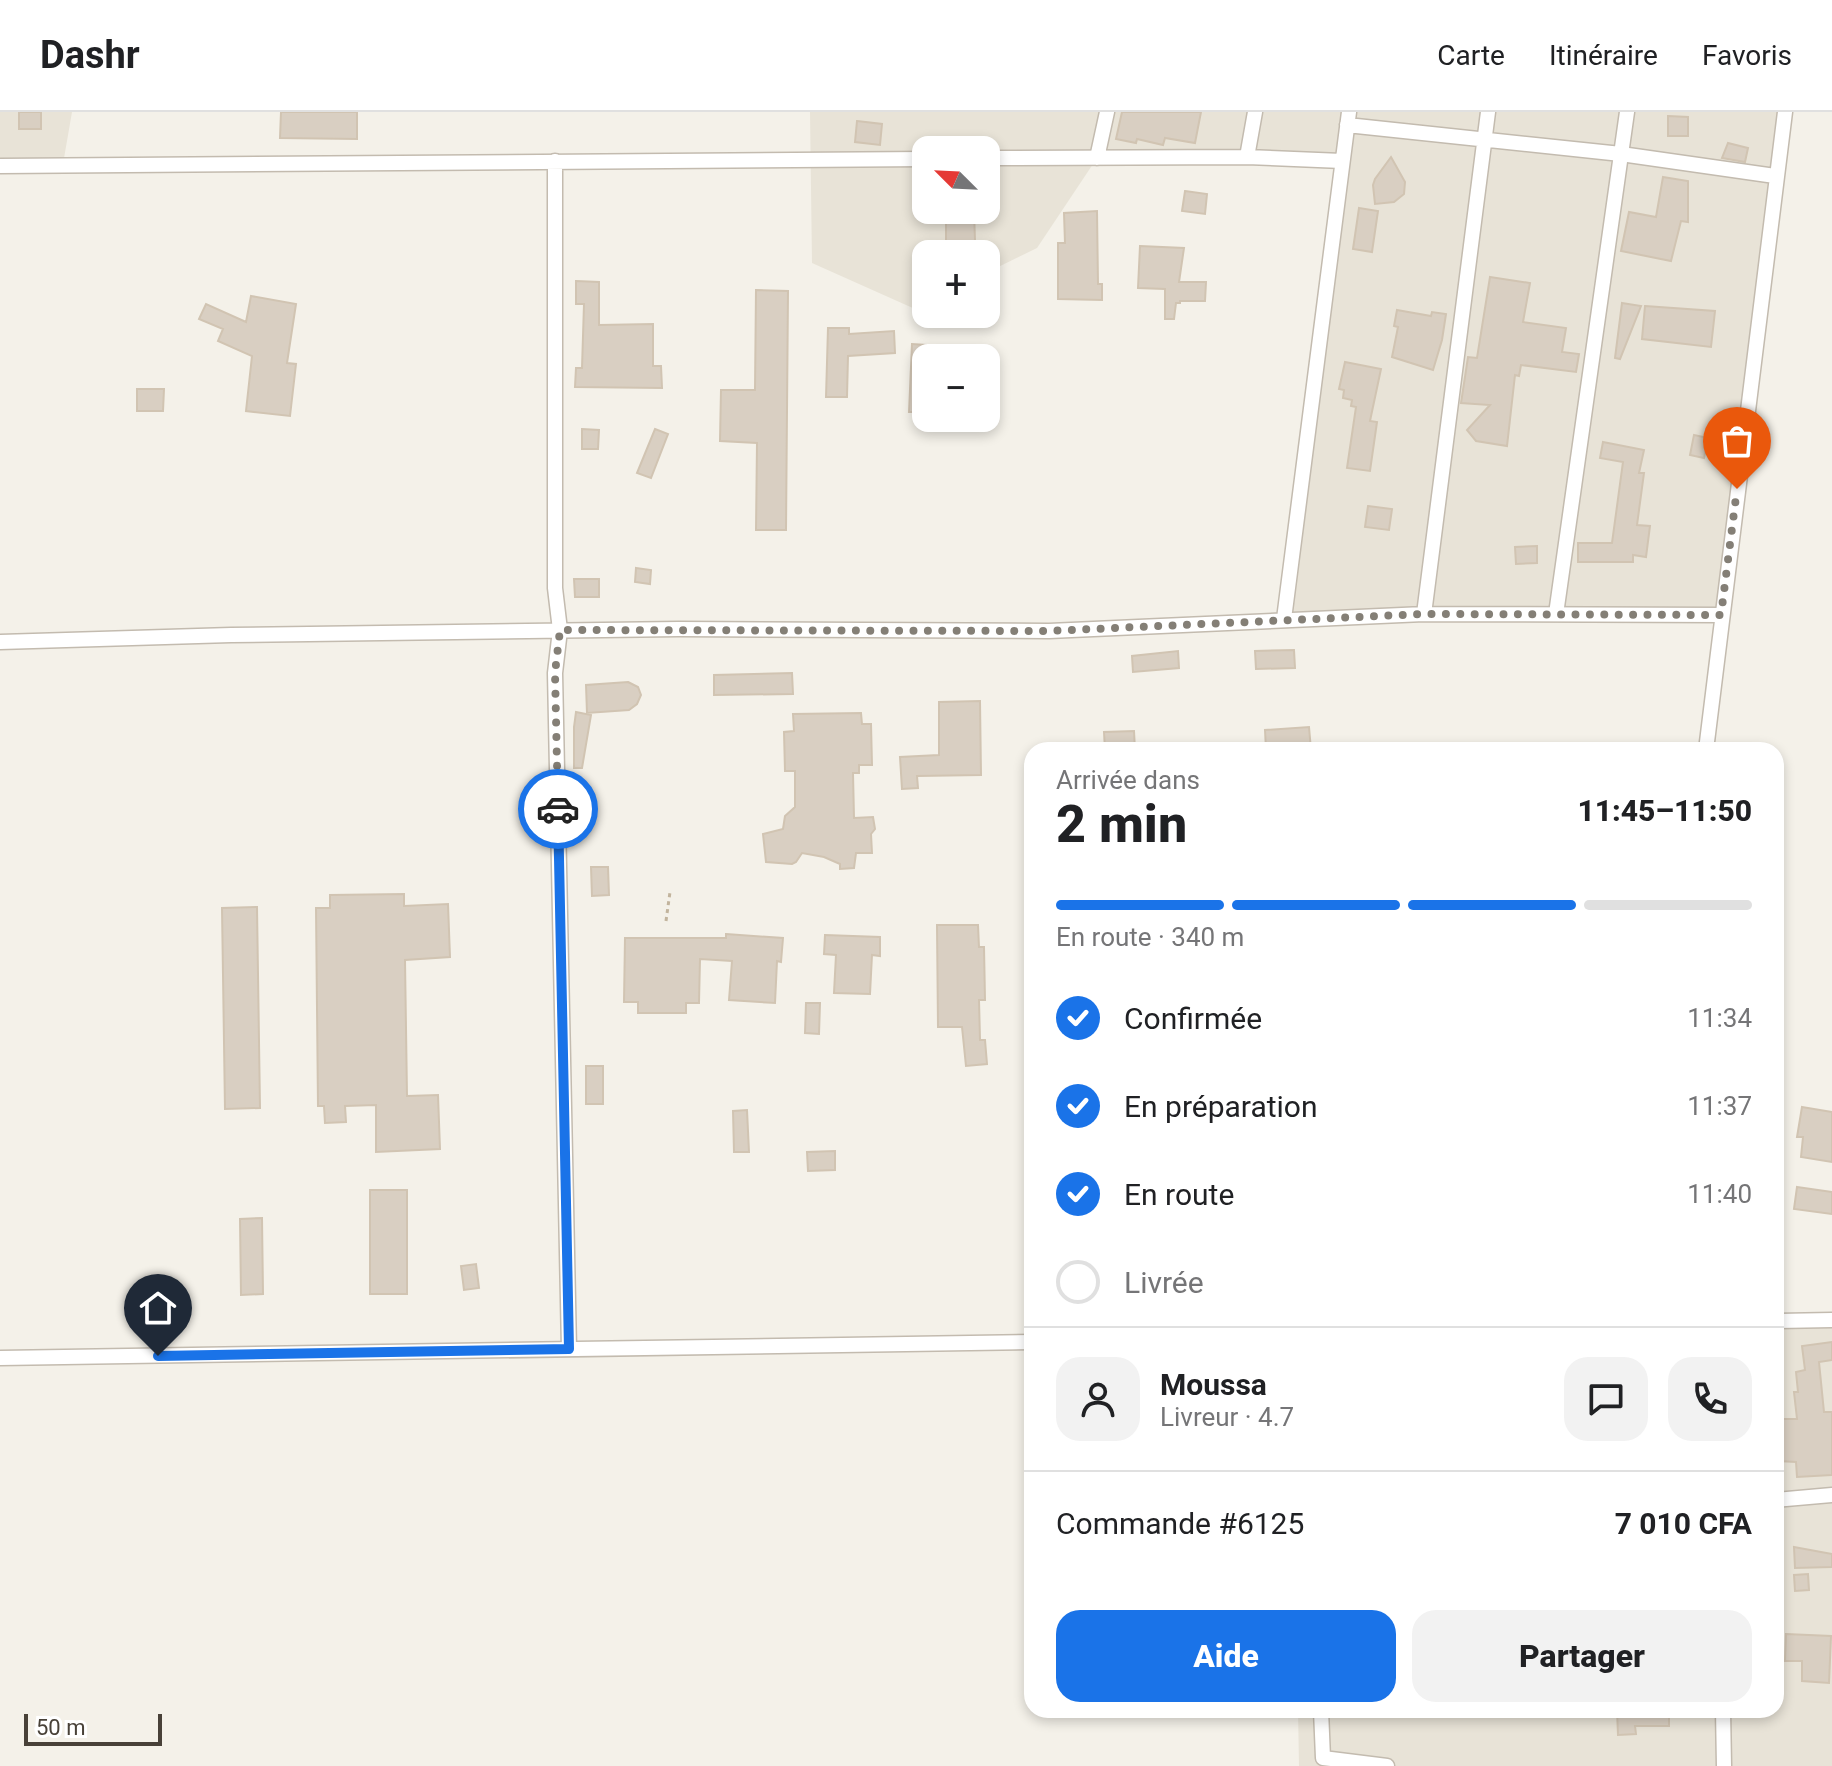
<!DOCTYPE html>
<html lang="fr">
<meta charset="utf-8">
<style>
:root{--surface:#fff;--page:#f2f2f2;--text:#202124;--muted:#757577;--line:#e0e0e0;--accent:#1a73e8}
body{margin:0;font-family:Roboto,sans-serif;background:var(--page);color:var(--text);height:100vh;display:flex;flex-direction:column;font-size:30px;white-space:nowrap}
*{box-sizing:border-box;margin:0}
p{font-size:26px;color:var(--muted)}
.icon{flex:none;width:44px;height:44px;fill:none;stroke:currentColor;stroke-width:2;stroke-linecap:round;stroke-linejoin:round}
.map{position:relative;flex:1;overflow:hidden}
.details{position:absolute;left:1024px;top:630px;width:760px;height:976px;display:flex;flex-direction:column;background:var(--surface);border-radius:24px;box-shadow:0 4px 12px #0003}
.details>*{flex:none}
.needle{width:52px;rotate:294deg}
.tools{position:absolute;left:912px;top:24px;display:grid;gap:16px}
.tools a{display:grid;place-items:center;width:88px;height:88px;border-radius:16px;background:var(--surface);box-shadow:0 4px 12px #0003;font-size:40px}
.scale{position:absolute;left:24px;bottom:20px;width:138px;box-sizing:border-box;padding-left:8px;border:4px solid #484138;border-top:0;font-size:22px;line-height:28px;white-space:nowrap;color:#484138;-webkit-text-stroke:6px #fff;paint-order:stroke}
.pin{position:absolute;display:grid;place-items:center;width:68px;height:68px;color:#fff;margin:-82px -34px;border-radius:50% 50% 50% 0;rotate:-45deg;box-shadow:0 0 8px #0007}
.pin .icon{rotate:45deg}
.courier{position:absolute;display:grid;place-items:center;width:80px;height:80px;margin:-40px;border:6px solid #1a73e8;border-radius:50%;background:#fff;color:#222;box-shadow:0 2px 10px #0007}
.summary em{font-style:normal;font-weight:800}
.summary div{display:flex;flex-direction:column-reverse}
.summary{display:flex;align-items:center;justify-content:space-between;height:136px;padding:0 32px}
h1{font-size:52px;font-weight:800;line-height:60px}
.bar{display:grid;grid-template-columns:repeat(4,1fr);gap:12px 8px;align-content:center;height:96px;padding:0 32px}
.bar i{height:10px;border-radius:6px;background:var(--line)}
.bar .active{background:var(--accent)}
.bar p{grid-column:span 4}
.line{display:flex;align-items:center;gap:20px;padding:0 32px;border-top:2px solid var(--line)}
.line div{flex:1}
.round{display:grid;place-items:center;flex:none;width:84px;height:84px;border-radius:24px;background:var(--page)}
ol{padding:0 32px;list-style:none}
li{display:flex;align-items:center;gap:24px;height:88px}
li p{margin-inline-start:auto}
li .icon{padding:8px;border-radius:50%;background:var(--accent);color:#fff;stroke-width:4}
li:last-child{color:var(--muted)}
li i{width:44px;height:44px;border:4px solid var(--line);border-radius:50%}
.primary-button{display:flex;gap:16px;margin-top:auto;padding:16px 32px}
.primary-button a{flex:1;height:92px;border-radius:24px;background:var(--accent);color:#fff;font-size:32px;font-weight:800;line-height:92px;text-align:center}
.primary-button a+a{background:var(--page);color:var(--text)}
header{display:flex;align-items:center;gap:48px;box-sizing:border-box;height:112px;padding:0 40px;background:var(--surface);border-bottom:2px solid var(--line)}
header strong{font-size:38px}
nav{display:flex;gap:44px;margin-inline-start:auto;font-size:28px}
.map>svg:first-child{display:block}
.residential{fill:#e8e3d7;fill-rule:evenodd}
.building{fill:#d9cfc2;stroke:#d1c4b2;stroke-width:2}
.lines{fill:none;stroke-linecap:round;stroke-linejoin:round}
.street-casing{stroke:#c3bbaf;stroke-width:17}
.path{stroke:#c2b49d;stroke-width:3;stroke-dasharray:4 4;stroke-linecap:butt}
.street{stroke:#fff;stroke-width:14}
.done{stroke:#847f76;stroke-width:8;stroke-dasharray:0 14.4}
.route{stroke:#1a73e8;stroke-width:10}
</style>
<header>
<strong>Dashr</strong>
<nav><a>Carte</a><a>Itinéraire</a><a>Favoris</a></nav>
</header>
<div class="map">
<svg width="1832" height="1654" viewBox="0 0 1832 1654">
<rect width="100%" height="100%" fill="#f4f1e9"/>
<path class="residential" d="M0,0H72L63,52L0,54Z
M810,0H1785L1721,503L1284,507L1342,49L1097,46L1037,136L986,161V142H926V191L915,197L812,151ZM926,38H986V98H926Z
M1832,1207V1654H1299L1298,1598H1776V1212Z"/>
<path class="building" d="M19,0H41V17H19Z
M281,0H357V27L280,26Z
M1122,0H1201L1195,31L1165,26L1163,33L1137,27L1136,31L1116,27Z
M1668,4L1688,5V24H1668Z
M857,9L882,12L880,33L855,30Z
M1728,31L1748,36L1745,50L1722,46Z
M1391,45L1405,70L1404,82L1394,90L1375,92L1373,73L1375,67Z
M1663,65L1688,69V110L1681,109L1671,149L1621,139L1629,100L1656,105Z
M1185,79L1207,82L1205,102L1182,99Z
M1359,96L1378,99L1372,140L1353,137Z
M946,98H974L975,129L946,130Z
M1097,99L1098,172H1102V188L1058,187V131H1065L1064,101Z
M1140,134L1184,136L1179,170H1206L1205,189H1180V191H1176L1174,207H1165V177L1138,176Z
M1490,165L1530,171L1523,210L1566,216L1562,240L1579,242L1576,260L1521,253L1519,264L1515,263L1507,334L1476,329L1467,318L1490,293L1461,291L1468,245L1477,246Z
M576,169L599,170V213L653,212V254H661L662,276L575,275L576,256H582L584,192H576Z
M756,178L788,179L786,418H756L757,331L720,329L721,278H755Z
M251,184L296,192L287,251L296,252L290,304L246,299L252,244L218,229L223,217L199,207L206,192L246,210Z
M1622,191L1641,194L1620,247L1615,246Z
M1645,194L1715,199L1711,235L1642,227Z
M1397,198L1431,204L1432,200L1446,202L1442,228L1433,258L1392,245L1398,215L1394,214Z
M828,216H849V222L894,219L895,241L848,244L847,285H826Z
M912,232L926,233V300H909Z
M1345,250L1381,257L1370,309L1377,310L1370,359L1347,356L1356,295L1351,294L1352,288L1343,286L1344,278L1339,277Z
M137,277H164L163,299H137Z
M582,317L599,318L598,337H582Z
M655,317L668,322L651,366L637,361Z
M1694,323L1708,326L1704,346L1690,343Z
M1603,330L1644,338L1639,361H1644L1637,413L1650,414L1646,445L1633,443V450H1578V431H1612L1623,350L1600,346Z
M1368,394L1392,397L1389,418L1365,415Z
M1537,434V451L1516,452L1515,435Z
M636,456L651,458L650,472L635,470Z
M574,467H599V485H575Z
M1294,538L1295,556L1256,557L1255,539Z
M1178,539L1179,556L1133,560L1132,544Z
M792,561L793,582L714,583V563Z
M628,570L638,575L641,583L637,592L629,598L587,601L586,573Z
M980,589L981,663L917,664L918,676L902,677L900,645L939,643V590Z
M576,600L591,603L582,656H574V615Z
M861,601L862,612H871L872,653H859V661H853L854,706L873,705L875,717L871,722L872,741H856L854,756L840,757V752L824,745L802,741L796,750L792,752L766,750L763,722L783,717L785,704L795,695V659H785L784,620L794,619L793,602Z
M1309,615L1311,638H1266L1265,618Z
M1134,619L1135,638H1105L1104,620Z
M591,755H608L609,783L592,784Z
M404,782V794L448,792L450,845L405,848L407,984L438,983L440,1037L376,1040V993L345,994L346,1010L325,1011L324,994H318L316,796H330V783Z
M257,795L260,996L225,997L222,796Z
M937,813H978L979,835H984L985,888H979L980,928H985L987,952L966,954L962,915H938Z
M726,822L783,826L781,850L777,849L775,891L729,888L732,849L700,847L699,891H686V901H638V890H624L625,826H726Z
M825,823L880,825V844L872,843L870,882L834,881L836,843L824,842Z
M806,891H820L819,922L805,921Z
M586,954H603V992H586Z
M1802,995L1832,1000V1050L1801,1045L1803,1025H1797Z
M747,998L749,1040H734L733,999Z
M835,1039V1058L808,1059L807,1040Z
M1797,1075L1832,1080V1102L1794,1097Z
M370,1078H407V1182H370Z
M262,1106L263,1182L241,1183L240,1107Z
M476,1152L479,1176L464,1178L461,1154Z
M1832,1230V1248L1819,1250L1824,1300H1832V1363L1797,1365L1796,1350L1776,1349V1307H1797L1794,1280H1798L1796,1260L1805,1258L1802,1234Z
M1794,1435L1832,1442V1455L1795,1456Z
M1808,1462L1809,1478L1795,1479L1794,1463Z
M1786,1522L1831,1524L1829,1571L1802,1569V1549H1785Z
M1617,1598H1669V1614H1635L1636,1622L1618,1623Z"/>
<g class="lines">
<g class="street-casing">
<path id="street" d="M1347,13L1621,42L1775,64
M1247,45L1255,0
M986,46L1247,45L1342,49
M1097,46L1107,0
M555,49V476L560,518L555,561L569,1237
M0,54L926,47
M1424,502L1488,0
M1556,502L1627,0
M1284,507L1349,0
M0,530L231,523L679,517L1049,519L1424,502L1721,503
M1706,638L1785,0
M1776,1209L1832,1208
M0,1246L1032,1230
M1776,1388L1832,1383
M1321,1598L1323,1646L1387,1654
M1723,1598L1724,1654"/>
</g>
<path class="path" d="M666,809L670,780"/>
<use href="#street" class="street"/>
</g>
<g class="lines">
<path class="done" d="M558,697L555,561L560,518L1049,519L1424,502L1721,503L1737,377"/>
<path class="route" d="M158,1244L569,1237L558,697"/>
</g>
</svg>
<div class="tools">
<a><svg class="needle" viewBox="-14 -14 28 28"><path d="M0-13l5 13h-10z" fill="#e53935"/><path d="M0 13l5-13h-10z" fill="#757577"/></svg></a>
<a>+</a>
<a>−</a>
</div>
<div class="scale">50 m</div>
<div class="pin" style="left:1737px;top:377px;background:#ea580c"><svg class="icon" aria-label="bag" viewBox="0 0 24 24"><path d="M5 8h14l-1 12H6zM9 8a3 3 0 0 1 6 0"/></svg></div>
<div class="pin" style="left:158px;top:1244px;background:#1f2937"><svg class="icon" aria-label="home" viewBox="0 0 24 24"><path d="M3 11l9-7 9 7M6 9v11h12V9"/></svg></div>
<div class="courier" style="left:558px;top:697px"><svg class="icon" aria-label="car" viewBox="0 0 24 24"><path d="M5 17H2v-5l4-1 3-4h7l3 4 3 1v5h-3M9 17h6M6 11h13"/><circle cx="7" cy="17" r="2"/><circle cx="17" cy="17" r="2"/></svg></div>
<section class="details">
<div class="summary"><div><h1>2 min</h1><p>Arrivée dans</p></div><em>11:45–11:50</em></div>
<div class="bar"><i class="active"></i><i class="active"></i><i class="active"></i><i></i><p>En route · 340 m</p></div>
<ol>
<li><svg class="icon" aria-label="check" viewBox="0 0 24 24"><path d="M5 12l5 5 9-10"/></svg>Confirmée<p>11:34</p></li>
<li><svg class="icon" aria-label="check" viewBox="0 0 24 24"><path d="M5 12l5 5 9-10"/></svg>En préparation<p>11:37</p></li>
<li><svg class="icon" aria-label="check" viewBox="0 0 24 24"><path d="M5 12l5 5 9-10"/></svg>En route<p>11:40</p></li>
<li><i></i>Livrée</li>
</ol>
<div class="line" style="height:144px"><a class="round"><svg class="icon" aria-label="person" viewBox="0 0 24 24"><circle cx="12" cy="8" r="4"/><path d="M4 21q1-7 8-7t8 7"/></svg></a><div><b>Moussa</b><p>Livreur · 4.7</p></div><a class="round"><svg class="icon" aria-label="chat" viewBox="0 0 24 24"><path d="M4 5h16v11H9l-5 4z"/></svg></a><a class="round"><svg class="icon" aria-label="phone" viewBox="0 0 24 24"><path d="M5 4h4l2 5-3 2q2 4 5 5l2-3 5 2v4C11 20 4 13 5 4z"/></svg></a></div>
<div class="line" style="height:104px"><div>Commande #6125</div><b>7 010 CFA</b></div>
<div class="primary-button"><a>Aide</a><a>Partager</a></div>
</section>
</div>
